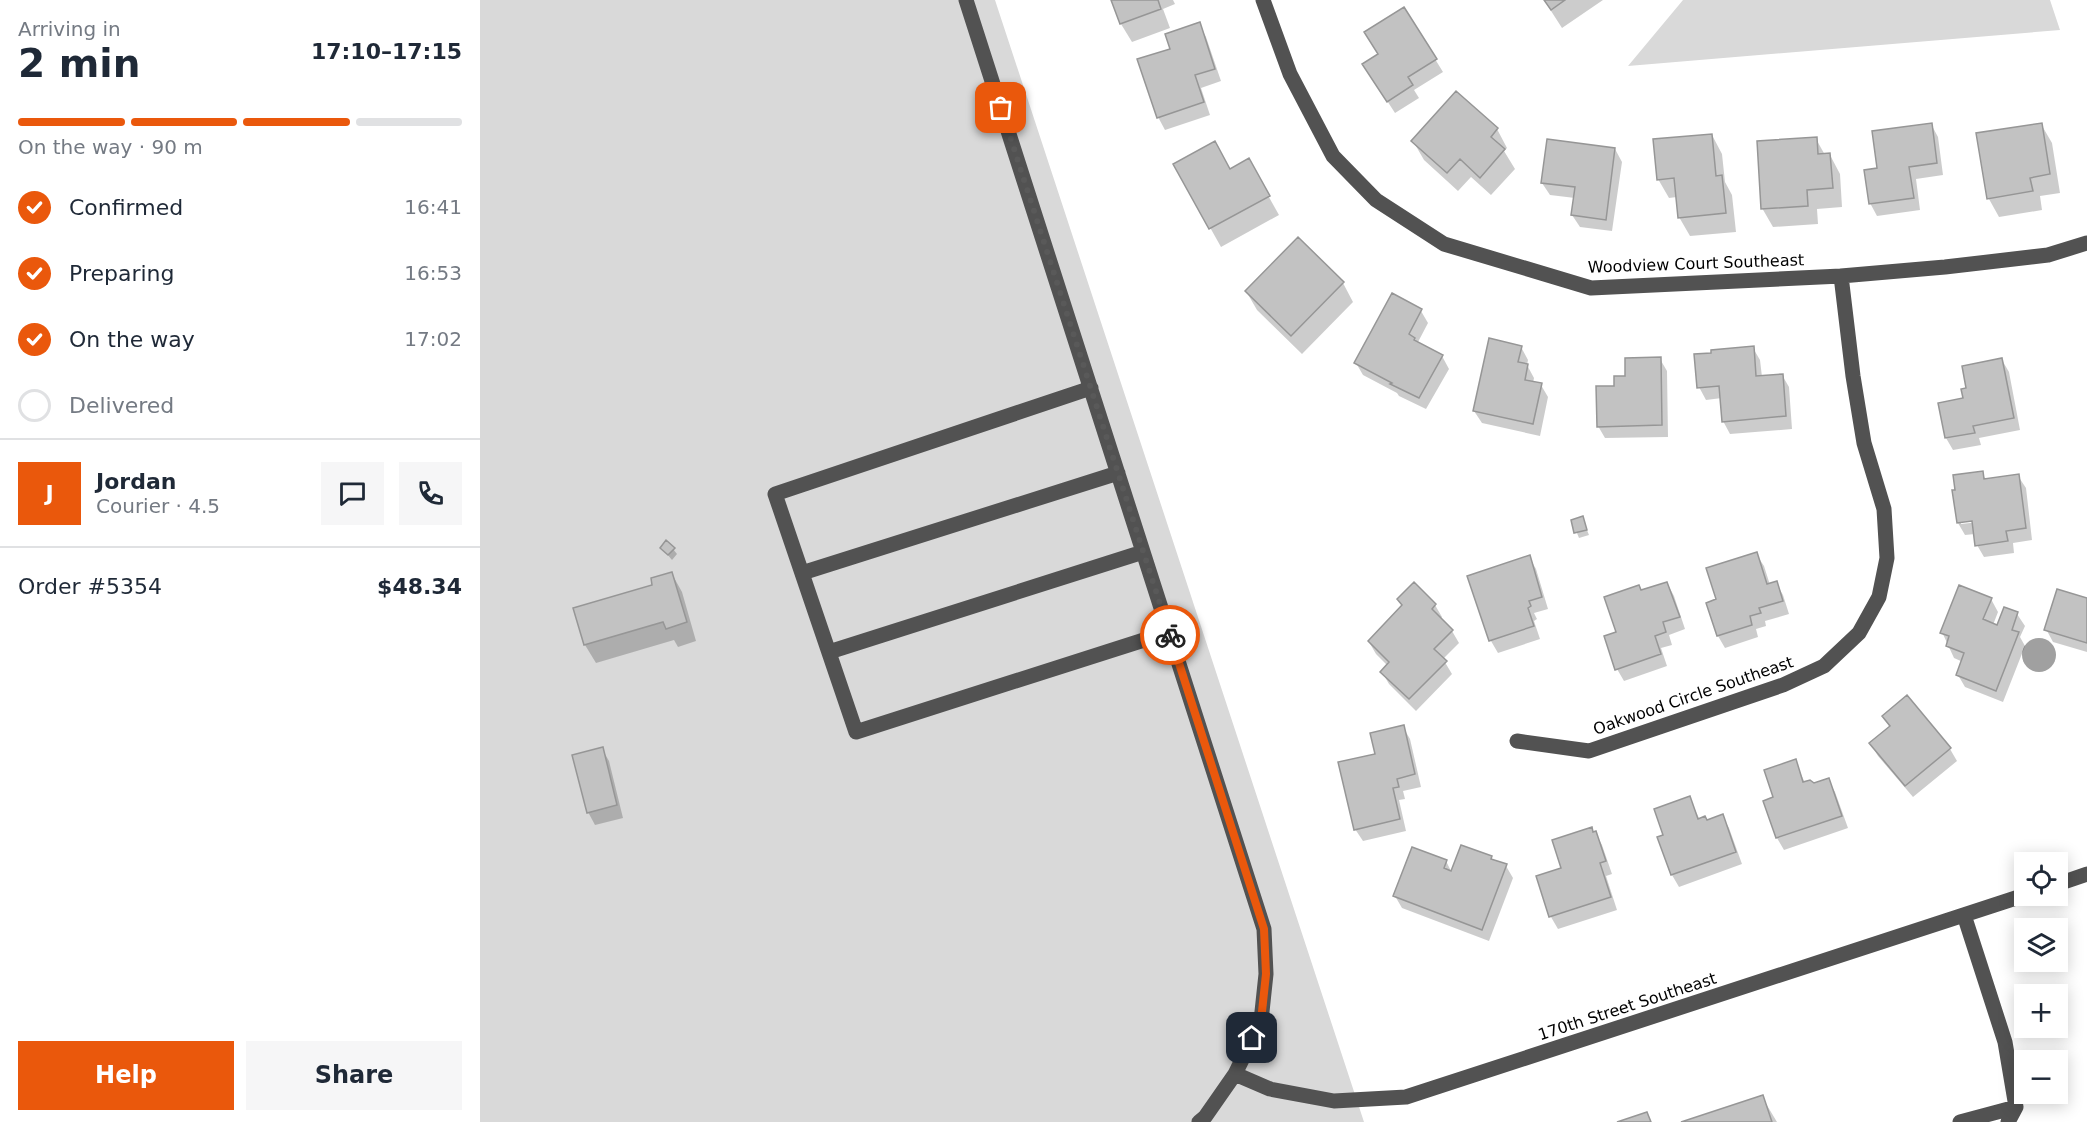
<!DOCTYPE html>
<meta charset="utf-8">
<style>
:root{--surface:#fff;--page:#f6f6f7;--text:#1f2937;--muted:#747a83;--line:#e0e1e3;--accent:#ea580c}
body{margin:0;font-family:"DejaVu Sans",sans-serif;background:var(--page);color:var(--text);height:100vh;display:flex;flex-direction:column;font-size:22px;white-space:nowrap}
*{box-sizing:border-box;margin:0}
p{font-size:20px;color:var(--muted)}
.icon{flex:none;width:33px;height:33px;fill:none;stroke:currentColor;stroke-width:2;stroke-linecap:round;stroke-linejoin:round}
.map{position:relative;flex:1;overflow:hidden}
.drawer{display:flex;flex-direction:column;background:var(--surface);width:480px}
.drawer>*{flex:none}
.controls{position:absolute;left:1534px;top:852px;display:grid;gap:12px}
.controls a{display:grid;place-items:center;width:54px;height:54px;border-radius:0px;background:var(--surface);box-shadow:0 3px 15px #0003;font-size:30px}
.pin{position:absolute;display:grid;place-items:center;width:51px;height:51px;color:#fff;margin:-26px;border-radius:12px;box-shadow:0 3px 9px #0006}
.courier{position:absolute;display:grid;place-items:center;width:60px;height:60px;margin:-30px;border:4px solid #ea580c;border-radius:50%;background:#fff;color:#222;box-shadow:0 2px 8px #0007}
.headline em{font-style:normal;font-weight:800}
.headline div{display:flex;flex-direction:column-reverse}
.headline{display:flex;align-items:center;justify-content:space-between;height:102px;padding:0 18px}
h1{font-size:39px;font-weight:800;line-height:45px}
.bar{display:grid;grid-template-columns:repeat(4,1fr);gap:9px 6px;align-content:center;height:72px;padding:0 18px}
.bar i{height:8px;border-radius:4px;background:var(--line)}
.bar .selected{background:var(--accent)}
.bar p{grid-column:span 4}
.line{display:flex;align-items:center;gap:15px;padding:0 18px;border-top:2px solid var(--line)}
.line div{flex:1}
.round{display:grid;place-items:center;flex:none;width:63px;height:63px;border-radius:0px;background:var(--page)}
ol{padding:0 18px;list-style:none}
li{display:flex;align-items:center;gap:18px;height:66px}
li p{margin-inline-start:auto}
li .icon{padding:6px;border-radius:50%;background:var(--accent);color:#fff;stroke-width:4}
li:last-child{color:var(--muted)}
li i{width:33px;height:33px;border:3px solid var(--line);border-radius:50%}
.primary-button{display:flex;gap:12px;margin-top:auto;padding:12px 18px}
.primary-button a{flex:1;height:69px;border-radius:0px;background:var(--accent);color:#fff;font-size:24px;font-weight:800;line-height:69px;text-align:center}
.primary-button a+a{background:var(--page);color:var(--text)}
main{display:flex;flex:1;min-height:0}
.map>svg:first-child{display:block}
.green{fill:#d9d9d9}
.water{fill:#a0a0a0}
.shadow{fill:#0003;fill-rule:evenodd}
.building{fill:#c2c2c2;stroke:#969696;stroke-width:1.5}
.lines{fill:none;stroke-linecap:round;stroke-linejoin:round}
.minor{stroke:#525252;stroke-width:15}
.done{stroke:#595959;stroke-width:6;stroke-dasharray:0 10.8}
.route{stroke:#ea580c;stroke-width:8}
.labels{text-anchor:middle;stroke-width:5;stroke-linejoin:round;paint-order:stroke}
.street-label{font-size:16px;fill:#000;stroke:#fff}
</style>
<main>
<section class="drawer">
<div class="headline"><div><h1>2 min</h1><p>Arriving in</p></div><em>17:10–17:15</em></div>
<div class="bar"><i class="selected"></i><i class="selected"></i><i class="selected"></i><i></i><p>On the way · 90 m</p></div>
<ol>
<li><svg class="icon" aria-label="check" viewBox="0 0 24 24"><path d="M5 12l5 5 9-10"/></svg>Confirmed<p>16:41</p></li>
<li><svg class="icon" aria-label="check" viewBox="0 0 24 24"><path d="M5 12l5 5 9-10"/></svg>Preparing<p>16:53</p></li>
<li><svg class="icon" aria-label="check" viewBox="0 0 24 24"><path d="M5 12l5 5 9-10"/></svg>On the way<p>17:02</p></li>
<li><i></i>Delivered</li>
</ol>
<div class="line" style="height:108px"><b class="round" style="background:var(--accent);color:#fff">J</b><div><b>Jordan</b><p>Courier · 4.5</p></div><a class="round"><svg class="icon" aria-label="chat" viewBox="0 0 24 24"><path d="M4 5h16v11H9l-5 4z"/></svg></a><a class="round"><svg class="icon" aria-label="phone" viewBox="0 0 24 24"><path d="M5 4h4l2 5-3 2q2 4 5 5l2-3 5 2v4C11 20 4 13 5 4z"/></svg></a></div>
<div class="line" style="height:78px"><div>Order #5354</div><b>$48.34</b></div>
<div class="primary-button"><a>Help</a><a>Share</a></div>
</section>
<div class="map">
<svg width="1607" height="1122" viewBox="0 0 1607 1122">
<rect width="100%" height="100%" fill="#fff"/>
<path class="green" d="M0,0H515L884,1122H0Z
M1203,0H1570L1580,30L1148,66Z"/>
<path class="water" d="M1542 655a17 17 0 1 1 34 0a17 17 0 1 1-34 0Z"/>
<path class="shadow" d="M632,0H693L695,4L683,9L690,28L652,42L641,24Z
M1064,0H1123L1082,28Z
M719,24L726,37L741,81L721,88L730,115L685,130L678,117L692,50Z
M955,59L963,72L934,90L939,98L915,113L891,76Z
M1451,124L1458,137L1463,175L1436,179L1440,210L1397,216L1390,203L1399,169Z
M1561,124L1572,143L1580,193L1560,196L1562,210L1519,217L1509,199Z
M1017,129L1027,148L1024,151L1035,169L1011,195L991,177L978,191L944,160L933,141Z
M1232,135L1242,154L1245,182L1252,195L1256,232L1210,236L1199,217L1197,197L1189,198L1178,179Z
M1336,139L1345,155H1350L1360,174L1362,207L1337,209L1338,224L1293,227L1282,208Z
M1135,149L1142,162L1132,231L1100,227L1092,215L1095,198L1070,195L1062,183Z
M768,160L799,215L741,247L695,165L750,170Z
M863,283L873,302L822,354L777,310L766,291Z
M941,311L948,323L937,344L962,356L969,369L946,409L919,396L917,393L883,375L876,363Z
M1041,347L1048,360L1047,365L1054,378L1053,383L1061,385L1068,397L1060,436L1002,423L994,411Z
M1273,348L1280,360L1282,377L1302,375L1309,387L1312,429L1250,434L1243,421L1242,398L1226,400L1219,387Z
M1180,359L1187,371L1188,437L1125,438L1118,426L1136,387L1147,377Z
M1522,360L1529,372L1540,430L1499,438L1501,445L1473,450L1466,438L1487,389Z
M1502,473L1506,480L1538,476L1546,488L1552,540L1533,543L1534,553L1504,557L1497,545L1495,534L1485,535L1478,523L1474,492ZM1499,519V522L1481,524V521Z
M1102,518L1109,535L1099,538L1092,521Z
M182,548L193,549L197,554L192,560Z
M1276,554L1284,566L1290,585L1296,583L1303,595L1309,614L1285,621L1286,626L1276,629L1278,637L1245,648L1238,636V600Z
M1049,557L1056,569L1068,609L1054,613L1057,619L1054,621L1060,639L1018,653L1011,641L989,577Z
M192,574L202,592L216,641L198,647L194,640L116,663L105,645L95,609L174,586Z
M1187,583L1194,596L1205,629L1189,635L1192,645L1181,648L1187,666L1144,681L1137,669L1161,592Z
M1511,599L1518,612L1513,625L1518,627L1537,614L1545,626L1540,637L1545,646L1523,702L1485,687L1478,675L1483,662L1474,658L1462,632Z
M918,600L955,605L962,617L960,619L972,631L979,643L963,659L972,674L936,711L909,684L902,672L908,666L896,654L889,642L923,607Z
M1607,600V652L1573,642L1566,629Z
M1404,716L1470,749L1477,761L1433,797L1398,756L1391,744L1410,728Z
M923,727L930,739L941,787L923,791L925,799L919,800L926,831L883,841L875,829L896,755Z
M122,749L129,761L143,818L115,825L108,812Z
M1315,761L1325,783L1334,784L1348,780L1355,792L1368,828L1304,850L1297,838L1285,801L1295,798Z
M1209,798L1220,820L1227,822L1242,816L1249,828L1262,864L1199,887L1192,875L1179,838L1185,836Z
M1115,832L1122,845L1132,874L1126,876L1137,910L1078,929L1071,917L1058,877L1083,869Z
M1011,858L1013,861L1026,866L1033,878L1009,941L922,908L915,896L966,861L972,873Z
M1282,1097L1297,1122H1206Z"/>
<path class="building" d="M631,0H678L681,9L640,24Z
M1064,0H1085L1071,10Z
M924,7L957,59L928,77L933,85L907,102L882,64L898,54L884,32Z
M720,22L735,69L715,75L724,102L677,118L657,59L690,49L685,34Z
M976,91L1018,128L1011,137L1025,149L1000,178L980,159L967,173L931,141Z
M1452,123L1457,163L1429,167L1434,198L1389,204L1384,170L1397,168L1392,131Z
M1562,123L1570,174L1550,178L1553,191L1507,199L1496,133Z
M1232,134L1236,176L1242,175L1246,213L1198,218L1194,178L1177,180L1173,139Z
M1337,137L1338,154L1350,153L1353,188L1327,190L1328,206L1281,209L1277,141Z
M1067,139L1135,148L1126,220L1091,215L1095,187L1061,183Z
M735,141L750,169L769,158L790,196L729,229L693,164Z
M818,237L864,282L811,336L765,291Z
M912,293L942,309L929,334L935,338L934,340L963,355L939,398L910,384L912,383L874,363Z
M1009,338L1042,346L1038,362L1048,364L1045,380L1062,383L1053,424L993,411Z
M1274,346L1276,376L1303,374L1306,416L1242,422L1239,386L1217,388L1214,354L1231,353V350Z
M1181,357L1182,425L1117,427L1116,386H1134V376H1145V358Z
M1522,358L1534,418L1493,426L1495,433L1465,438L1458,403L1483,398L1481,389L1486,388L1482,366Z
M1503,471L1504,479L1539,474L1546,528L1526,531L1528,541L1495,546L1492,521L1477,523L1472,490H1475L1473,475Z
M1103,516L1107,530L1094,533L1091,520Z
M186,540L195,548L188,555L180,548Z
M1277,552L1287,584L1297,581L1303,601L1279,608L1281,613L1270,616L1272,625L1237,636L1226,603L1236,599L1226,568Z
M1050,555L1062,597L1049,601L1051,606L1048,608L1054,626L1009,641L987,576Z
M192,572L207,622L186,629L183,622L104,645L93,608L172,585L171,578Z
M934,582L956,604L952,609L973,630L954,649L967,661L929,699L900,672L909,662L888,641L922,605L917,599Z
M1187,582L1200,617L1183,622L1186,632L1175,636L1181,654L1135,670L1124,636L1136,632L1124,597L1159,585L1161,590Z
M1479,585L1512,598L1503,619L1517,625L1524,607L1538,612L1532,630L1539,632L1516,691L1476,675L1484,653L1466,646L1469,636L1460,633Z
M1577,589L1607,598V643L1564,630Z
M1427,695L1471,748L1425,786L1389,743L1410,726L1402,716Z
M924,725L935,774L917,779L919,787L913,788L920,819L874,830L858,762L895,754L890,733Z
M123,747L137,805L107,813L92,755Z
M1316,759L1323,782L1330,780L1334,783L1349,778L1362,816L1296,838L1283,801L1293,797L1284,770Z
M1210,796L1218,819L1225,816L1227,820L1243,814L1256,852L1191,875L1177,837L1183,835L1174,809Z
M1112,827L1113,832L1116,831L1126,861L1120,863L1131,897L1069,917L1056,876L1081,868L1072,840Z
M981,845L1012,856L1011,859L1027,864L1002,930L913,896L932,847L967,860L964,868L971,871Z
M1283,1095L1292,1122H1201Z
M1167,1112L1171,1122H1137Z"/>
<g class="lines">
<path class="minor" d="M486,0L784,929L786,974L781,1021L755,1074L725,1117L719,1122
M783,0L810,74L853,156L896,200L964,244L1111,288L1361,276L1465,267L1568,255L1607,243
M611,388L295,494L376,732L689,632
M322,573L638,473
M349,652L663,552
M1037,741L1109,751L1303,685L1344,666L1379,633L1399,597L1407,558L1404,509L1384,443L1373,376L1361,276
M1578,884L1607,874
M1484,915L1525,1042L1536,1107L1528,1122
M755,1074L790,1089L854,1101L926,1097L1545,895
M1480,1122L1536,1107"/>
</g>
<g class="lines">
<path class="done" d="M521,108L690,635"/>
<path class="route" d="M690,635L784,929L786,974L781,1021L772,1038"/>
</g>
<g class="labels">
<g class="street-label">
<text transform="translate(1216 263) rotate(-2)" y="6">Woodview Court Southeast</text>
<text transform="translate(1213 695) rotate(-19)" y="6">Oakwood Circle Southeast</text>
<text transform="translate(1147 1006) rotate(-18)" y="6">170th Street Southeast</text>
</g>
</g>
</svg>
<div class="controls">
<a><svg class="icon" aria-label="locate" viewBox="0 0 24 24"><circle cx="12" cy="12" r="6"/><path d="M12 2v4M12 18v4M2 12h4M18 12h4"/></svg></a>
<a><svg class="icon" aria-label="layers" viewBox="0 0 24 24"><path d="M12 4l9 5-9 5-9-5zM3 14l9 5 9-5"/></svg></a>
<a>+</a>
<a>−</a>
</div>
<div class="pin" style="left:521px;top:108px;background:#ea580c"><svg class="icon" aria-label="bag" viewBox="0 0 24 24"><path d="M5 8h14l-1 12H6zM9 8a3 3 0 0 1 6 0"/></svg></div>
<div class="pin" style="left:772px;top:1038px;background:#1f2937"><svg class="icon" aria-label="home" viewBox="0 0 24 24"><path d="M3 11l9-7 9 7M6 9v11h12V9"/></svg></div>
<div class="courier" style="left:690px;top:635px"><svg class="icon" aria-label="bike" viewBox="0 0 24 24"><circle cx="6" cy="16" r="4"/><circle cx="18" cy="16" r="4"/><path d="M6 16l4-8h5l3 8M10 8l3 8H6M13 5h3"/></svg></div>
</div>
</main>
